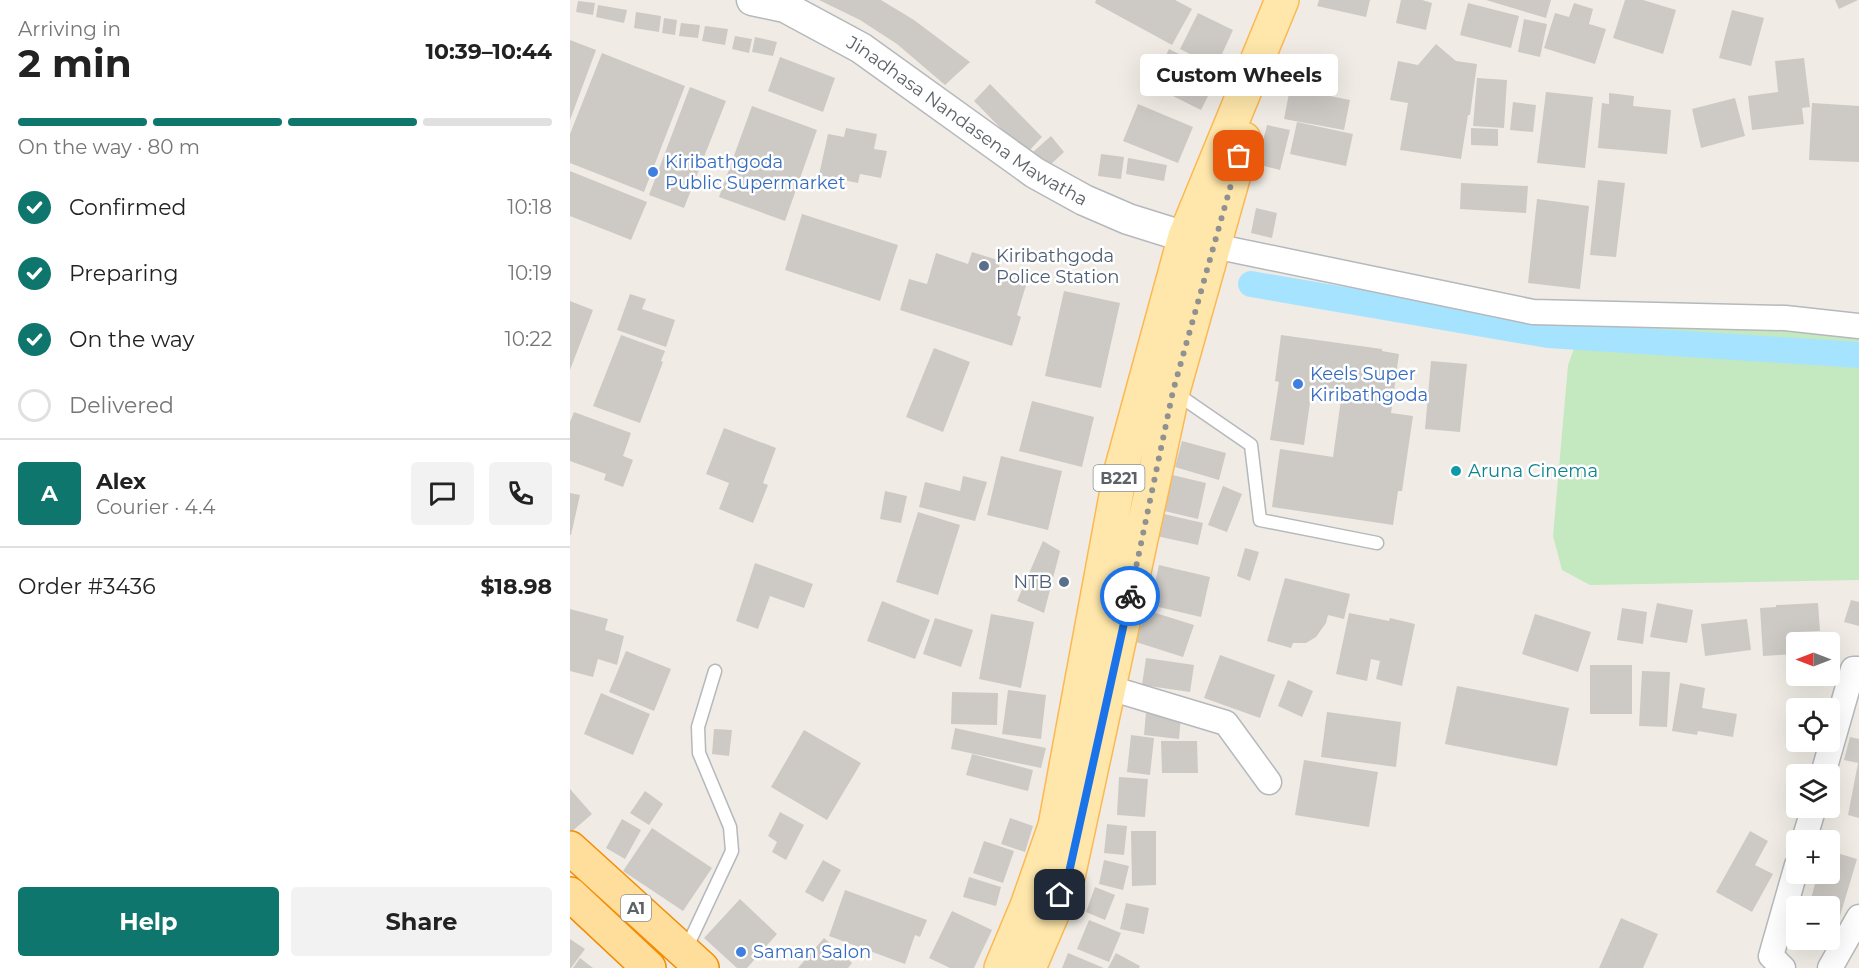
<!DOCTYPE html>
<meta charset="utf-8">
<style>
:root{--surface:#fff;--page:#f2f2f2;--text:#222;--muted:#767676;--line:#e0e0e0;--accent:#0f766e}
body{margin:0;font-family:Montserrat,sans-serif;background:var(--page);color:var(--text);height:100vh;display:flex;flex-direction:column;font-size:22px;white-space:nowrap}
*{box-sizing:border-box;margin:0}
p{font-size:20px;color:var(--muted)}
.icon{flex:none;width:33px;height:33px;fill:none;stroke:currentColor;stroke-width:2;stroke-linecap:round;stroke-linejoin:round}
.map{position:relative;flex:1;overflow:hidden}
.drawer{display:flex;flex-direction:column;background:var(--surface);width:570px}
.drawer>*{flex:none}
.needle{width:39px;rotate:270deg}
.fabs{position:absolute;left:1216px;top:632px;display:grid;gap:12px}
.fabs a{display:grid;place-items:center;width:54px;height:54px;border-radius:6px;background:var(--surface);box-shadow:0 6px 24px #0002;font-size:30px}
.pin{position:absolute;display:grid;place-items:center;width:51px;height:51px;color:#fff;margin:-26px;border-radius:12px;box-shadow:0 3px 9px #0006}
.courier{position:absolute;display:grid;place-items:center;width:60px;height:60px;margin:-30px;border:4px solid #1a73e8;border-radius:50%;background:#fff;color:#222;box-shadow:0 2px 8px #0007}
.bubble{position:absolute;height:42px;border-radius:6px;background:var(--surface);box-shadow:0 6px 24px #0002;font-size:20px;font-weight:700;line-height:42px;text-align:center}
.headline em{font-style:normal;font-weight:700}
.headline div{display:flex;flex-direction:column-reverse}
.headline{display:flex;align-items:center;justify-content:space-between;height:102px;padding:0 18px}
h1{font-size:39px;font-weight:700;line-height:45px}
.bar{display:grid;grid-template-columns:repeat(4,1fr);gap:9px 6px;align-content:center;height:72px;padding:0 18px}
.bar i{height:8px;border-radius:4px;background:var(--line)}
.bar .active{background:var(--accent)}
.bar p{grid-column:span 4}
.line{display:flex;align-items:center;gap:15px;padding:0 18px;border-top:2px solid var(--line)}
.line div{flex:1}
.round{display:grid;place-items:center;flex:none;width:63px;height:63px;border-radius:6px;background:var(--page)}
ol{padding:0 18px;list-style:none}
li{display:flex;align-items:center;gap:18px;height:66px}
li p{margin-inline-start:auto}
li .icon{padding:6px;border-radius:50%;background:var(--accent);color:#fff;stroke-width:4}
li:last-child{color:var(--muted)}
li i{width:33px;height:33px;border:3px solid var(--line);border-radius:50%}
.button{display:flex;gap:12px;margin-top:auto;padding:12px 18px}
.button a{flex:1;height:69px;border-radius:6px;background:var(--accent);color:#fff;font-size:24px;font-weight:700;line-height:69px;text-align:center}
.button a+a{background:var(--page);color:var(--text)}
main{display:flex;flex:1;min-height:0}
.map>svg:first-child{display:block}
.green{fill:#c4e9c0}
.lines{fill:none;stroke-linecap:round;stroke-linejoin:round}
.canal{stroke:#a6e3ff;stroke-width:26}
.building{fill:#cdc9c4}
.service-casing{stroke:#b5b8bc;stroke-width:15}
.minor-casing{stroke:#b5b8bc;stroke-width:27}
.tertiary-casing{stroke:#b5b8bc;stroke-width:33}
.primary-casing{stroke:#fbb853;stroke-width:36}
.trunk-casing{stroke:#f58b00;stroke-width:36}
.service{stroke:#fff;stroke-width:12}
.minor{stroke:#fff;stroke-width:24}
.tertiary{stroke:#fff;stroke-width:30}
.primary{stroke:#ffe7ab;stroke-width:33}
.trunk{stroke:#ffde9c;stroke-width:33}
.done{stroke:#909292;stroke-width:6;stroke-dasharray:0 10.8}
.route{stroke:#1a73e8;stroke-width:8}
.shop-dot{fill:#3f7fe0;stroke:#fff;stroke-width:2}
.service-dot{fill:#5c6f8a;stroke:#fff;stroke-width:2}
.culture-dot{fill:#0f9aa8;stroke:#fff;stroke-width:2}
.labels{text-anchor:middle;stroke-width:5;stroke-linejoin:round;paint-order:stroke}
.shield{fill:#fff;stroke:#8d9194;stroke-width:1.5}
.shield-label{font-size:16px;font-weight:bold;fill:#5c6266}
.street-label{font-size:18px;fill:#5c6266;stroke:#fff}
.shop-label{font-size:18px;fill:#366cbe;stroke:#fff;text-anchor:start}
.service-label{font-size:18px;fill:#4e5e75;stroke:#fff;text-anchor:start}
.culture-label{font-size:18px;fill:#0d838f;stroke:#fff;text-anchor:start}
</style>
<main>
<section class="drawer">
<div class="headline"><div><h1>2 min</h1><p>Arriving in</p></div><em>10:39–10:44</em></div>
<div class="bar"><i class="active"></i><i class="active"></i><i class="active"></i><i></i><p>On the way · 80 m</p></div>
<ol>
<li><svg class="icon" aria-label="check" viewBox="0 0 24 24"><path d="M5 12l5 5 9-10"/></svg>Confirmed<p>10:18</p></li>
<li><svg class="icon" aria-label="check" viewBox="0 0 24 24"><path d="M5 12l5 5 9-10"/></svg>Preparing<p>10:19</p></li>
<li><svg class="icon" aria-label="check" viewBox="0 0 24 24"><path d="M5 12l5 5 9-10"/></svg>On the way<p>10:22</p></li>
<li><i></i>Delivered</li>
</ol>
<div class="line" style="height:108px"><b class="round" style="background:var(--accent);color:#fff">A</b><div><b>Alex</b><p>Courier · 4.4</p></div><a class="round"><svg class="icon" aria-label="chat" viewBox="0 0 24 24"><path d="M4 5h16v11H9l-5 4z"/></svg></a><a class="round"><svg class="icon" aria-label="phone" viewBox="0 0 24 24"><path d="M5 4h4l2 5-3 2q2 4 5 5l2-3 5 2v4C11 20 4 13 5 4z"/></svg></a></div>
<div class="line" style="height:78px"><div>Order #3436</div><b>$18.98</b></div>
<div class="button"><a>Help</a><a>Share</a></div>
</section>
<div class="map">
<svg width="1289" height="968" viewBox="0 0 1289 968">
<rect width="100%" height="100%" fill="#f0ece5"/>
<path class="green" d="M1014,321L1262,332L1289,336V580L1020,585L992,570L983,536L998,365Z"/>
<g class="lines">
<path class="canal" d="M681,284L978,335L1289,355"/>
</g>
<path class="building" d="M249,0H311L344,20L400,62L375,85L327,44L290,20Z
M526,0H605L622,9L602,45L525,3Z
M749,0H800L796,17L747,6Z
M831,0H852L862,3L856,30L826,23Z
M916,0H981L976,18Z
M1055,0H1073L1106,10L1093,54L1043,38Z
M1265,0H1288L1269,9Z
M8,1L25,3L23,15L6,12Z
M898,3L949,16L941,48L890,35Z
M1004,3L1023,9L1019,24L1036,29L1025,64L974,48L985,13L999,17Z
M28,5L57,10L54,23L26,17Z
M1162,10L1194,18L1181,66L1149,58Z
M66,12L91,16L89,32L64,28Z
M628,13L663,30L646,67L610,49Z
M94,18L107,20L105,35L92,33Z
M954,19L977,24L970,57L948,52Z
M111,23L130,25L128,38L109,36Z
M135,26L158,29L155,45L132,41Z
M165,36L182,39L179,53L162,49Z
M185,37L207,42L203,56L182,52Z
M0,40L26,50L0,120Z
M866,44L886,61L907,64L900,115H898L891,159L830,150L838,103L820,100L828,61L848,65Z
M599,49L649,74L631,110L581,85Z
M32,53L115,86L74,192L0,163V134Z
M210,57L265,78L253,112L198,91Z
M1234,58L1240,107L1232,108L1234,124L1182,130L1178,96L1208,92L1205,61Z
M907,78L937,80L934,128L903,126Z
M420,84L472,137L456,154L404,101Z
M120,87L156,101L114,208L79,195Z
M720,88L780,100L774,130L714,119Z
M976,92L1023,97L1015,168L967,163Z
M1039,93L1064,96L1063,106L1101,110L1097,154L1028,148L1032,103L1039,104Z
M1165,98L1175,136L1131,148L1122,109Z
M943,102L966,105L963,132L940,130Z
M1242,103L1289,106V162L1239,160Z
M568,104L623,127L608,163L553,141Z
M182,106L247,130L215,221L149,197Z
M727,122L783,134L776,166L720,154Z
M697,125L720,130L710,170L687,164Z
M276,128L307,134L304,149L317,151L311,178L290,174L288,183L249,175L258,134L274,137Z
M901,128L928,129V146L901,145Z
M481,136L494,152L477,168L463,152Z
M531,154L554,157L551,179L528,176Z
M558,158L597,165L594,181L556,174Z
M0,171L77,202L61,240L0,216Z
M1028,180L1055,183L1046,257L1020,255Z
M891,183L958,186L956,213L890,209Z
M967,199L1019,206L1010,289L958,283Z
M686,208L707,213L702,238L681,233Z
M232,214L328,245L310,301L215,270Z
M402,252L431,261L427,273L457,282L447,315L451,317L442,346L330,310L339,279L357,284L366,253L398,264Z
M494,291L550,303L531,388L475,376Z
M60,294L76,299L72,309L105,320L96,347L47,330Z
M0,301L23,310L0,370Z
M51,335L95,351L91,361L93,362L70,423L23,406Z
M711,335L812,349V351L829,354L821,413L843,416L832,491H828L823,525L702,507L710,449L763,457L772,392L742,388L734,445L700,440L709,382L705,381Z
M364,348L400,362L373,432L336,417Z
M861,361L897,364L890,432L855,429Z
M462,401L524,417L512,467L449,451Z
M4,412L61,433L53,456L63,460L53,487L34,480L36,474L0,461V422Z
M154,428L206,448L193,483L198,485L183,523L149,509L159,483L136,474Z
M612,441L656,453L649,480L605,467Z
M431,456L492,471L478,530L417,515Z
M594,473L636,483L628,519L586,509Z
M393,476L417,482L405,521L349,507L355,482L390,491Z
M653,486L672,494L657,532L638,525Z
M315,491L337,496L331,523L310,519Z
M0,493L10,495L1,535H0Z
M581,511L633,523L628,545L577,534Z
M348,512L390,525L368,595L326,582Z
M473,541L490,551L474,613L447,601Z
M675,548L689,552L680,581L667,576Z
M185,563L243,584L234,608L200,596L188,629L166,621Z
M589,565L640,577L631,617L580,605Z
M715,578L780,594L774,619L758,615L756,623L746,637L736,643H723L721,648L697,641Z
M1281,600L1289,602V626L1274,622Z
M312,601L360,620L345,659L297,641Z
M1087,603L1123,610L1117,643L1080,637Z
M1248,603L1250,631L1227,632V654L1193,656L1190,608L1206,607V605Z
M1052,608L1077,612L1073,644L1047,640Z
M0,609L38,619L35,630L54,636L47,665L28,659L23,677L0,671Z
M576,610L624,625L613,657L566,642Z
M779,613L819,621L820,618L845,624L832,686L806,679L810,661L801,659L797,681L766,674Z
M421,614L464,622L451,688L409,679Z
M965,614L1021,632L1008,672L952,654Z
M365,618L403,630L391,667L353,654Z
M1177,619L1181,650L1135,656L1131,624Z
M56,651L101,669L84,711L39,692Z
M650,655L705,675L690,718L634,698Z
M576,658L624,665L620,692L572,685Z
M1020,665H1062V714H1020Z
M1072,671L1100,672L1097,727L1069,726Z
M718,680L743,691L732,717L708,706Z
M1110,683L1135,688L1132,708L1167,714L1163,737L1128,731L1127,735L1102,731Z
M887,686L999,708L987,766L875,744Z
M438,690L476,695L471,739L432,734Z
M382,692L428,693L427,725L381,724Z
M31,693L80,714L63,755L14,734Z
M576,712L611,716L609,739L574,735Z
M757,712L831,722L826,767L751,757Z
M385,728L476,748L471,768L381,749Z
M144,729L162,730L159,756L142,754Z
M234,730L291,763L257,820L201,787Z
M561,735L584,738L580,775L557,772Z
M1280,737L1289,739V818L1278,815L1288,763L1274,760Z
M591,741H627L628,773H592Z
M402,754L463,770L458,791L396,775Z
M734,760L808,772L799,827L725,815Z
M549,777L578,779L575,817L547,815Z
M0,789L22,814L0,833Z
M75,791L93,804L79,825L60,813Z
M210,812L234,825L216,860L202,852L207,842L198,836Z
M440,818L463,826L455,852L431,844Z
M52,819L71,830L55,859L36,848Z
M537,824L557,826L554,855L534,853Z
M82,828L142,868L113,911L53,871Z
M561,831H586V885L562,886Z
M1180,831L1198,841L1185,865L1203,874L1182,912L1146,892Z
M414,841L444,851L433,883L403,873Z
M1260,851L1287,859L1267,926L1260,924V906H1239L1248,873H1260Z
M253,860L271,870L253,902L235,892Z
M534,860L559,866L553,890L529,884Z
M399,877L431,887L426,906L393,897Z
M525,887L545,895L535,920L516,912Z
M275,890L357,920L350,937L345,935L335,964L259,936Z
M170,899L207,934L177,968H167L134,938Z
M556,903L579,908L574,934L550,929Z
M382,911L422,930L404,968H380L359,958Z
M1051,918L1088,934L1073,968H1029Z
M519,920L551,933L539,962L507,949Z
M254,938L282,963L278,968H228Z
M0,939L15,949L1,968H0Z
M498,953L534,968H492Z
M546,953L570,966L569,968H538Z
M10,958L23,968H3Z"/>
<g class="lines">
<g class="service-casing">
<path id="service" d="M604,392L681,445L690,520L807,543
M116,949L162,851L160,827L129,753L128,727L145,671"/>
</g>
<g class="minor-casing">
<path id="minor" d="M644,246L963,312L1215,318L1289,326
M540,688L656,723L699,782
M1253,774L1283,669H1289
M1234,840L1244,807
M1213,968L1201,956L1227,865
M1260,968L1289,917"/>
</g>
<g class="tertiary-casing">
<g id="tertiary">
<path id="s1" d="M182,0L215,7L291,48L465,173L514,200L558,219L638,244"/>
</g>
</g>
<g class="primary-casing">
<path id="primary" d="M431,968L457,906L485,826L550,474L615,236L712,0
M459,968L498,877L603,391L674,139"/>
</g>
<g class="trunk-casing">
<path id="trunk" d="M0,848L132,968
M0,894L79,968"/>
</g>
<use href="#service" class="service"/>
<use href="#minor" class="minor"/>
<use href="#tertiary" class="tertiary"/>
<use href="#primary" class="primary"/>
<use href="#trunk" class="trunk"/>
</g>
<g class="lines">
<path class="done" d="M560,596L603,391L669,156"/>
<path class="route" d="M490,895L498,877L560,596"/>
</g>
<g class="shop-dot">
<circle cx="83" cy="172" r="6"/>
<circle cx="728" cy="384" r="6"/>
<circle cx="171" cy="952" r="6"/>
</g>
<g class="service-dot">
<circle cx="414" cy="266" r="6"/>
<circle cx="494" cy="582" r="6"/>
</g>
<circle class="culture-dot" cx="886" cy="471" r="6"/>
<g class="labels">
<g class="shield">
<rect x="523.5" y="465" width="51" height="26" rx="4.5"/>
<rect x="51" y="895" width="30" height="26" rx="4.5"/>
</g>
<g class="shield-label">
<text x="549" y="484">B221</text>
<text x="66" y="914">A1</text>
</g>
<g class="street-label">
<text dy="6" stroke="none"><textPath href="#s1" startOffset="249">Jinadhasa Nandasena Mawatha</textPath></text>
</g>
<g class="shop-label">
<text x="95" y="168">Kiribathgoda<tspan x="95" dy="21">Public Supermarket</tspan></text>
<text x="740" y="380">Keels Super<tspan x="740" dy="21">Kiribathgoda</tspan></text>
<text x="183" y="958">Saman Salon</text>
</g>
<g class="service-label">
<text x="426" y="262">Kiribathgoda<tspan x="426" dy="21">Police Station</tspan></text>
<text x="482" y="588" text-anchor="end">NTB</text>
</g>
<g class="culture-label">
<text x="898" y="477">Aruna Cinema</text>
</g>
</g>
</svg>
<div class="fabs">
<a><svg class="needle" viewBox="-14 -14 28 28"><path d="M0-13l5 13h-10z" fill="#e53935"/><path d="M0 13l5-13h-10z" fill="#767676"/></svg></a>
<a><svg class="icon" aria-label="locate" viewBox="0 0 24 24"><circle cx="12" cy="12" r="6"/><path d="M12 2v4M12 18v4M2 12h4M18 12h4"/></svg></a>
<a><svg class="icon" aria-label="layers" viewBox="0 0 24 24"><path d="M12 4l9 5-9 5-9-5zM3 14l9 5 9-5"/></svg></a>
<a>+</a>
<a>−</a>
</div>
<div class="pin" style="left:669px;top:156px;background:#ea580c"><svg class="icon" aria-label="bag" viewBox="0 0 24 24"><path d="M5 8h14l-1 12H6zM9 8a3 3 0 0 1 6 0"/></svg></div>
<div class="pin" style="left:490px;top:895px;background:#1f2937"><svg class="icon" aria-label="home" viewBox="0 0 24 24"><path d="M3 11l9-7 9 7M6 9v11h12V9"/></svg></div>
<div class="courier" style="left:560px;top:596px"><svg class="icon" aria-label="bike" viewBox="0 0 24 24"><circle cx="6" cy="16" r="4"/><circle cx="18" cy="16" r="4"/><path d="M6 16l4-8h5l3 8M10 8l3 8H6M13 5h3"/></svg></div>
<div class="bubble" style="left:570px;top:54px;width:198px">Custom Wheels</div>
</div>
</main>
